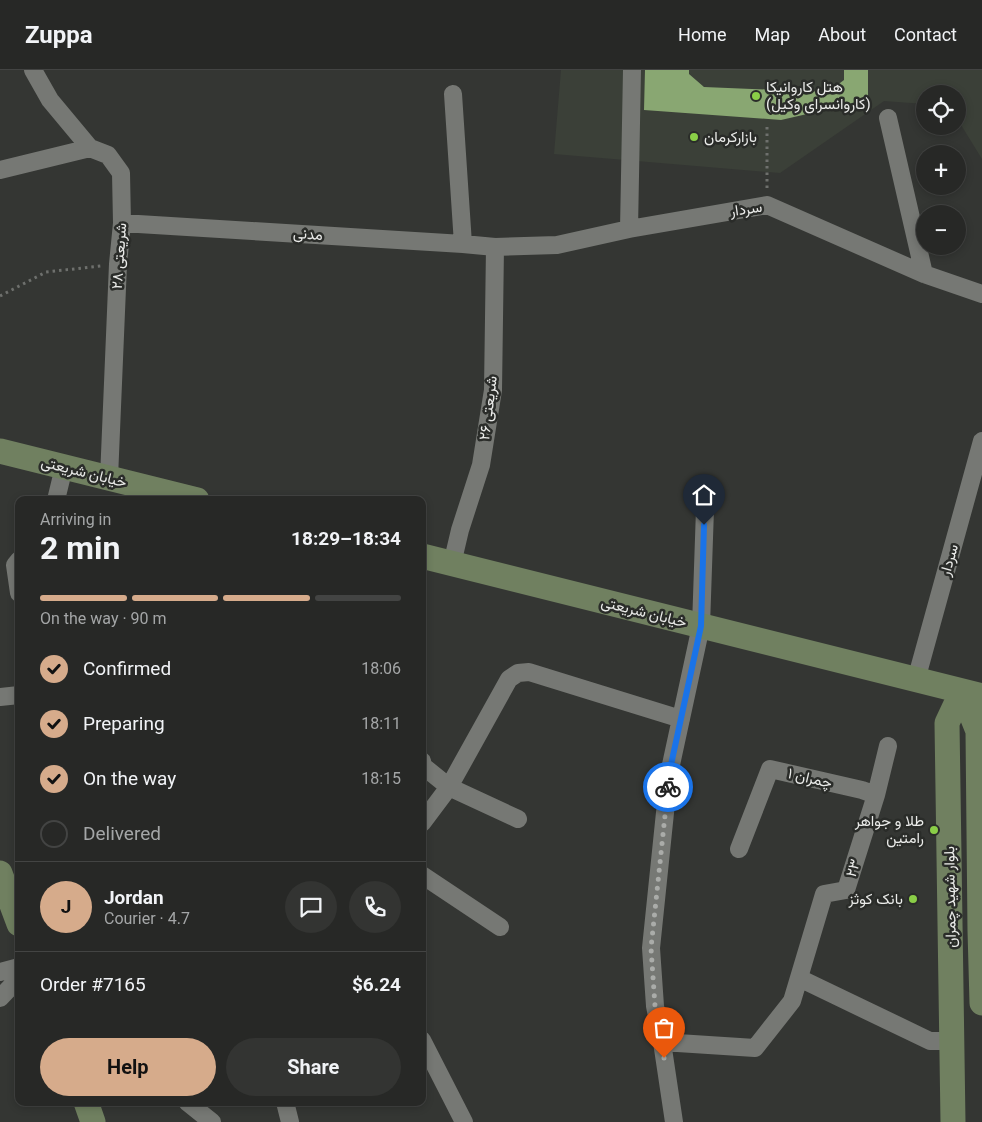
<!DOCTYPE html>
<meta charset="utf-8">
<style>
:root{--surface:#272826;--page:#333432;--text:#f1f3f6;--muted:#a4a6a7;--line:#434443;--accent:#d6ab8b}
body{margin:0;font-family:Roboto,Vazirmatn,sans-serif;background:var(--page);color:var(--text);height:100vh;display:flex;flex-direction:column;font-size:19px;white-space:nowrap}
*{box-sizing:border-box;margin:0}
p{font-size:16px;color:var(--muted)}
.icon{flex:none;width:28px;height:28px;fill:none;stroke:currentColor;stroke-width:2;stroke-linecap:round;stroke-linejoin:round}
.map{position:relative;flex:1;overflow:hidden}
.details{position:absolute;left:15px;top:426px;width:411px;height:610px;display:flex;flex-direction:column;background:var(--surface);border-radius:10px;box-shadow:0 2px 8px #0003,0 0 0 1px var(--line)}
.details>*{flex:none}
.controls{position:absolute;left:916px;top:15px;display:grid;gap:10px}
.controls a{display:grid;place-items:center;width:50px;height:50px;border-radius:50%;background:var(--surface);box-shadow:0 2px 8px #0003,0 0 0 1px var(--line);font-size:25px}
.pin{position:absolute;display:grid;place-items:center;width:42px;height:42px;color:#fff;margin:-51px -21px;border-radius:50% 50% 50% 0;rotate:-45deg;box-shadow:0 0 5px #0007}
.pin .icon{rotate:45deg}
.courier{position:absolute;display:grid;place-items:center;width:50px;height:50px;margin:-25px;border:4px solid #1a73e8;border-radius:50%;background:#fff;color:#222;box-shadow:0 1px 6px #0007}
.overview em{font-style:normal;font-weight:700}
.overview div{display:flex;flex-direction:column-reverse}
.overview{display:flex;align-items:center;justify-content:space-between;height:85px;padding:0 25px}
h1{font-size:32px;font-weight:700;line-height:38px}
.bar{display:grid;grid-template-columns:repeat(4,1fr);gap:8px 5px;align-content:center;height:60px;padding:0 25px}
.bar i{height:6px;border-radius:4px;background:var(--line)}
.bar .current{background:var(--accent)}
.bar p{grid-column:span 4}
.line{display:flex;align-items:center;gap:12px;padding:0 25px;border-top:1px solid var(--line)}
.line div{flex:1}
.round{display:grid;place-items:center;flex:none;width:52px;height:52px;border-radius:26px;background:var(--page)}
ol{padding:0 25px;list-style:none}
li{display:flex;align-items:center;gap:15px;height:55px}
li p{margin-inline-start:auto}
li .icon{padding:5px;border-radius:50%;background:var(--accent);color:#111;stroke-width:4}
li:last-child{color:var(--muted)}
li i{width:28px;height:28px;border:2px solid var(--line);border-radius:50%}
.cta{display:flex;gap:10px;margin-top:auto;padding:10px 25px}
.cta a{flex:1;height:58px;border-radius:30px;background:var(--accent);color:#111;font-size:20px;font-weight:700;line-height:58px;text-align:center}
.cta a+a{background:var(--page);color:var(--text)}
header{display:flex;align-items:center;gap:30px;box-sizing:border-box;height:70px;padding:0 25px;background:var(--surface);border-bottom:1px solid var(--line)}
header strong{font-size:24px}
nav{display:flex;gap:28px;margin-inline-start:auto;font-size:18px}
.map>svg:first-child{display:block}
.built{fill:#3b4038}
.building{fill:#89a772}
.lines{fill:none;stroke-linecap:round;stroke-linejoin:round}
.path{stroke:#6e706d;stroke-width:3;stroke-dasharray:2.5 4;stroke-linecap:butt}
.street{stroke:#767874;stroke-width:18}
.secondary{stroke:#708060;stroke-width:25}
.done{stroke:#aaaca9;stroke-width:5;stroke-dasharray:0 9}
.route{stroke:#1a73e8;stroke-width:6}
.poi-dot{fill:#8ace47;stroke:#2a2c29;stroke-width:2}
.labels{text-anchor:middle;stroke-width:5;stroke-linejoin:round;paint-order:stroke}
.poi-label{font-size:15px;fill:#eaebe9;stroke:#2a2c29;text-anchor:start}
.street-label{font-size:15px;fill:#eaebe9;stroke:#2a2c29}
</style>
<header>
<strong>Zuppa</strong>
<nav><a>Home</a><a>Map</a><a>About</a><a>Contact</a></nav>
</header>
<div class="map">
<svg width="982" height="1052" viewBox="0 0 982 1052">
<rect width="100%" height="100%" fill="#343633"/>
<path class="built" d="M561,0H982V89L958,50V24H925V34L884,31L780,103L554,84Z"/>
<path class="building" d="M645,0H689V4L704,17L828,22L844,10V0H868V30L781,50L644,40Z"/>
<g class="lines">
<path class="path" d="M767,57V119
M0,226L46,202L101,196"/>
<path class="street" d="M33,0L50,30L90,78L108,85L121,103L122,153L118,194L109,408
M453,24L463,174
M888,48L924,204
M0,100L90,78
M122,153L463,174L495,177L557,175L629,159L767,135L924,204L982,224
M629,159L632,0
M56,430L64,397
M19,490L15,495L19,523
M452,494L460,460L481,395L493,320L495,177
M916,610L982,371
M0,627L19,625
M422,691L423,696L449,717L518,749
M422,753L449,717L509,609L518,603L529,602L681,649
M739,779L770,699L862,720L876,725
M422,805L500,857
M0,902L19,897
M799,908L930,971H952
M0,928L19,908
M422,970L464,1052
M662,972L755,978L792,931L824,824L846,820L876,725L888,676
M187,1032L212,1052
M285,1032L290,1052
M674,1052L662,972L655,936L651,878L669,704L701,556L705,439"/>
<path class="secondary" d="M0,381L197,430
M422,486L982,626
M962,621L978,661L980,860L982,933
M0,803L19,854
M86,1032L93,1052
M953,1052L947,653L962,621"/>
</g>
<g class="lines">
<path class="done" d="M664,988L655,936L651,878L668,717"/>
<path class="route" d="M668,717L669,704L701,556L704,455"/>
</g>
<g class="poi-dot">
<circle cx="756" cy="26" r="5"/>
<circle cx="694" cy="67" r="5"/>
<circle cx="934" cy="760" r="5"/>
<circle cx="913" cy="829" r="5"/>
</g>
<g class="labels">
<g class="poi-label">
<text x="766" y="22">هتل کاروانیکا<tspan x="766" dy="17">(کاروانسرای وکیل)</tspan></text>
<text x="704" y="72">بازارکرمان</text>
<text x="924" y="756" text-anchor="end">طلا و جواهر<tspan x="924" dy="17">رامتین</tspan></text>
<text x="903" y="834" text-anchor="end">بانک کوثز</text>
</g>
<g class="street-label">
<text transform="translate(746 139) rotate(-8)" y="5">سردار</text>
<text transform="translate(308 164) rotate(4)" y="5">مدنی</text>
<text transform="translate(119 186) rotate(-86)" y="5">شریعتی ۲۸</text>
<text transform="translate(488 338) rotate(-83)" y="5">شریعتی ۲۶</text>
<text transform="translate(84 402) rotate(14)" y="5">خیابان شریعتی</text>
<text transform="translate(949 490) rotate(-74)" y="5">سردار</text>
<text transform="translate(644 542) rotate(14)" y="5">خیابان شریعتی</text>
<text transform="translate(810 708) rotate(13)" y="5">چمران ۱</text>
<text transform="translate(853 798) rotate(-73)" y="5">۲۳</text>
<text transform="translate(950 827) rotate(-91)" y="5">بلوار شهید چمران</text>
</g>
</g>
</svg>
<div class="controls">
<a><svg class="icon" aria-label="locate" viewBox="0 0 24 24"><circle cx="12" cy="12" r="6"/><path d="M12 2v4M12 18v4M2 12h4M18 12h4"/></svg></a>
<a>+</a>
<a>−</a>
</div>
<div class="pin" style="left:664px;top:988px;background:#ea580c"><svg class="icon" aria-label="bag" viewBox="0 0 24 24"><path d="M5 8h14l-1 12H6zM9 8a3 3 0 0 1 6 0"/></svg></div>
<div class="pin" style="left:704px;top:455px;background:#1f2937"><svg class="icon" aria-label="home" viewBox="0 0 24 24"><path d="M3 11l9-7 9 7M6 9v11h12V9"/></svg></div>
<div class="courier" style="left:668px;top:717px"><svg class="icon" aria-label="bike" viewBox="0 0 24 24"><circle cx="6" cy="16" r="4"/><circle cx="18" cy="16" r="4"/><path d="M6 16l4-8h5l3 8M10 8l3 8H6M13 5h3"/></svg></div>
<section class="details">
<div class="overview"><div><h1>2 min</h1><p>Arriving in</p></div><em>18:29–18:34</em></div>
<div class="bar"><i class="current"></i><i class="current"></i><i class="current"></i><i></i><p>On the way · 90 m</p></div>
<ol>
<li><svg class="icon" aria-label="check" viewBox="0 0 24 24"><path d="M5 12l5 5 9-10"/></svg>Confirmed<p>18:06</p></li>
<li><svg class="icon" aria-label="check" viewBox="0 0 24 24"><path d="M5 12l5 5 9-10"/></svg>Preparing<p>18:11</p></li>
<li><svg class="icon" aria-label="check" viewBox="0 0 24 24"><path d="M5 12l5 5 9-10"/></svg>On the way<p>18:15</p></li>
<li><i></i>Delivered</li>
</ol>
<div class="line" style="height:90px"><b class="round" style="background:var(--accent);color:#111">J</b><div><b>Jordan</b><p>Courier · 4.7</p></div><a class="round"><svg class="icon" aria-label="chat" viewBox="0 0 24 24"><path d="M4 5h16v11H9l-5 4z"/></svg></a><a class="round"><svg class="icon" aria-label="phone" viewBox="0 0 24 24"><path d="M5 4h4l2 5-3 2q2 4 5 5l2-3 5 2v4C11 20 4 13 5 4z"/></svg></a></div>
<div class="line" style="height:65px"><div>Order #7165</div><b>$6.24</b></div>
<div class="cta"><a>Help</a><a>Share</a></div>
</section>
</div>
